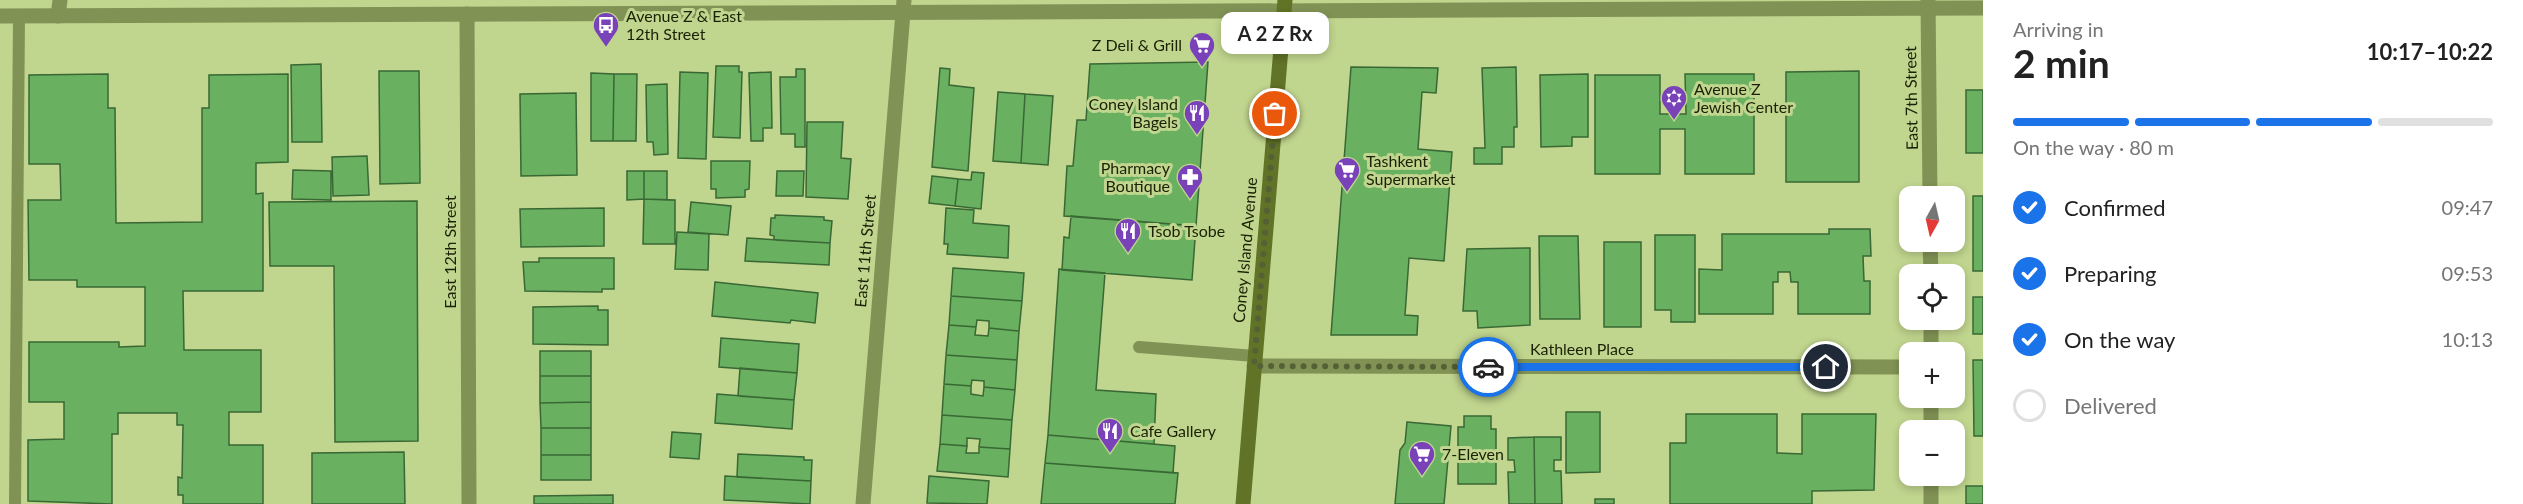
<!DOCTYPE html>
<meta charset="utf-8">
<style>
:root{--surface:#fff;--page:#f6f6f6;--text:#222;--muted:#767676;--line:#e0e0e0;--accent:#1a73e8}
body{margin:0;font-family:Lato,sans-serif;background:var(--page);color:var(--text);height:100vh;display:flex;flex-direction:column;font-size:22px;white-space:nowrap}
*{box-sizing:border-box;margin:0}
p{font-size:20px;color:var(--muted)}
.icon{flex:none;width:33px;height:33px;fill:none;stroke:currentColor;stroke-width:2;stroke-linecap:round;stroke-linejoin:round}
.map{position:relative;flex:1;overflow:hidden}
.side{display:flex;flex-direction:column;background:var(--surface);width:540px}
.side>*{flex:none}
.needle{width:39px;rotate:188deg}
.controls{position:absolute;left:1899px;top:186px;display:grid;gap:12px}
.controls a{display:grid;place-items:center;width:66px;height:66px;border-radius:12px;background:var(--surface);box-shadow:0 3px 9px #0003;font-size:30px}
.pin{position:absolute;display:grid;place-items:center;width:51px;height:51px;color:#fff;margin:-26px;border:3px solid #fff;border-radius:50%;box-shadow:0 2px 6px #0007}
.courier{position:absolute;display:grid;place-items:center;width:60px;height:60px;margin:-30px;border:4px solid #1a73e8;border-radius:50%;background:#fff;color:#222;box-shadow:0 2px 8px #0007}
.bubble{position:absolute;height:42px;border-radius:12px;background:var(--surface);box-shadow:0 3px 9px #0003;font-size:20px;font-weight:700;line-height:42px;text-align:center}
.headline em{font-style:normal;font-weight:700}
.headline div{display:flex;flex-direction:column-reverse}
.headline{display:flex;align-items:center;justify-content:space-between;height:102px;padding:0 30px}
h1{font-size:39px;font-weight:700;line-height:45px}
.bar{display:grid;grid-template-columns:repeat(4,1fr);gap:9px 6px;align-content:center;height:72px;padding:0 30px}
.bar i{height:8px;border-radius:4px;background:var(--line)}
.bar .on{background:var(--accent)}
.bar p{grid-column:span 4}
ol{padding:0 30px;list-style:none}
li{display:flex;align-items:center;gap:18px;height:66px}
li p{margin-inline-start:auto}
li .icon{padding:6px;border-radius:50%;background:var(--accent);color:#fff;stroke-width:4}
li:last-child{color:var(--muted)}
li i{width:33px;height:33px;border:3px solid var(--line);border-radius:50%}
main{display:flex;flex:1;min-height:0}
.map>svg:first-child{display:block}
.building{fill:#69b161;stroke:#396834;stroke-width:1.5}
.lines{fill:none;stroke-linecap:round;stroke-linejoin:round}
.service{stroke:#819255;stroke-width:12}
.minor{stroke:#819255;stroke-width:15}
.tertiary{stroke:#819255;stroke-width:15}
.secondary{stroke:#607326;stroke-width:15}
.done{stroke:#546035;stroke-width:6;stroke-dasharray:0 10.8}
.route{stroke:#1a73e8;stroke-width:8}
.labels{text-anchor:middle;stroke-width:6;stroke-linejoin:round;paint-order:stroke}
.poi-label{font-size:16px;fill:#1a2105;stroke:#c0d58e;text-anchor:start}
.street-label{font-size:16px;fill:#1a2105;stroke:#c0d58e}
</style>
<main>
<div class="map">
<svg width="1983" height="504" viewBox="0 0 1983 504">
<rect width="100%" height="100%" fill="#c0d58e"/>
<path class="building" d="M1208,62L1196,226L1064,216L1067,166H1073L1077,120H1086L1090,64Z
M321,64L322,142H292L291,65Z
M716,66H739V72H742L740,138L713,137Z
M1351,67L1438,68L1436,93L1422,92L1418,149L1452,152L1444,261L1409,258L1405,315L1418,316L1417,335H1331Z
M1516,67L1517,127H1514V147H1502V164H1474V148H1485V147L1482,68Z
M940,68L950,69L949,85L974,88L968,171L932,167Z
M796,69H805V147H795V134H781L780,77H796Z
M379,71H419L420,183L380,184Z
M1859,71V182H1786V72Z
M680,72L708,73L706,159L678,158Z
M771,72L772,128H763V141H751L749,73Z
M591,73L614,74L613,141H591Z
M108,74V108H115L116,223L202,222V108H209V75L288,74V162L256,163V194L263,193V291H183L184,350H261V412H229V445H263V504H183V495H178V477L182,478L183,425H177V413H118V434H112V504L28,501V440L64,439V402H29V342H119V347L145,346V287H77V280H29L28,200H61L60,164H29V75Z
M614,74H637L636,141H613Z
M1588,74V137H1572V146L1541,147L1540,75Z
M1685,74H1754V174H1685V129H1660V174H1595V75H1660V114H1686Z
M667,84L668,154L654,155L653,142H647L646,85Z
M1966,90H1983V153H1966Z
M998,92L1025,94L1021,163L993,161Z
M576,93L577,175L521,176L520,94Z
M1025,94L1053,96L1048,165L1021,163Z
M807,122H843L841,158L851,159L848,199L806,197Z
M367,156L369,195L333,196L332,157Z
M711,161H750L749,189L745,190V197L716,198V189H711Z
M293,170L331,171V200L292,199Z
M627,171H644V199L627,200Z
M644,171H667V200L644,199Z
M777,171H804L803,196H776Z
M972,172L984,173L981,209L955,206L958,179L971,180Z
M932,176L958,179L955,206L929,203Z
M1973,196H1983V271H1973Z
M644,199L675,200V244H643Z
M417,201L418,441L335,442L334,266H270L269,202Z
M691,202L731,206L728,235L688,232Z
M604,208V246L521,247L520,209Z
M946,208L974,210L973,223L1009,226L1008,258L947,254L948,244H944Z
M775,215L824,217V220L832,221L830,243L774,240V236L770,235L771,218H775Z
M1071,216L1196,226L1192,280L1062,270L1064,237L1069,238Z
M1829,229H1870L1871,256H1863L1864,281H1870V314H1798V282H1791L1790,272H1778V282H1773V314H1699V269L1722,270V234H1829Z
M677,232L709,234L708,270L675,269Z
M1655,235H1695V322H1671V310H1655Z
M1539,236H1578L1580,319H1540Z
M747,238L830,243L829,265L745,261Z
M1604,242H1641V327H1604Z
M1530,248V325L1478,328L1477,311H1463L1467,249Z
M539,258H614V289H602V292L525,291L523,262H539Z
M953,268L1024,273L1022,301L951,296Z
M1059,269L1105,273L1096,390L1156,394L1154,444L1048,435Z
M715,282L818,293L815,323L791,320L790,323L712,316Z
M951,296L1022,301L1019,331L989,328V321L977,320L976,327L949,325Z
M1973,297H1983V334H1973Z
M598,306V310H608V345L533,344V307Z
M949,325L976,327L975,335L988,336L989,328L1019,331L1017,360L946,355Z
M721,338L799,344L797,373L719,367Z
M540,351H591V376H540Z
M946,355L1017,360L1015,390L984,387V381L972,380L971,386L944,384Z
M1973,360H1983V436H1974Z
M740,368L797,373L794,400L738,396Z
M540,376H591V402L540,403Z
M944,384L971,386V394L983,396L984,387L1015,390L1012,420L942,415Z
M717,394L794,400L792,429L715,423Z
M591,402V428H541L540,403Z
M1566,412H1600V472L1566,473Z
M1686,414H1777V453L1802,454V414H1876L1874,490L1812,491V504H1670V443H1686Z
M942,415L1012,420L1010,449L979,447L980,439L967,438V446L940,444Z
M1464,416H1491V429H1496V484H1458V427H1464Z
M1407,422L1451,426L1444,504H1395L1400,450L1405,443Z
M541,428H591V455H541Z
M672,432L701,434L699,459L670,457Z
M1048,435L1175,446L1173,473L1045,463Z
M1534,437H1561V460H1554V471H1561L1562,504H1535Z
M1534,437L1535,504H1509L1508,472H1515L1514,460H1508V438Z
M940,444L967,446L966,453H979V447L1010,449L1008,477L937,471Z
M404,452L405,504H312V453Z
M738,454L804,457V460H812L811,481L737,477Z
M541,455H591V480H541Z
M1045,463L1178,473L1175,504H1041Z
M725,476L811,481L810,504L724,500Z
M929,476L989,481L987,504L927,503Z
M1966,486H1983V504H1966Z
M613,495V504H534V496Z
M1595,499H1614V504H1595Z"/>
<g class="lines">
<path class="service" d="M1139,347L1255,356
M15,504L19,16"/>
<path class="minor" d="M1928,0L1930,196
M467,14L469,504
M58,16L60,0
M1930,242L1931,274
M1931,320V352
M1254,366L1910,367
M1931,430V398
M863,504L904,0
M1931,504V476"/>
<path class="tertiary" d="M0,16L1983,8"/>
<path class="secondary" d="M1243,504L1285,0"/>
</g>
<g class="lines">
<path class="done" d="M1275,114L1254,366L1488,367"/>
<path class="route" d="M1488,367H1826"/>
</g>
<defs>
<g id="bus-pin" transform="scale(1.35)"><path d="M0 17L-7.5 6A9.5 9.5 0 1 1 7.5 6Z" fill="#7942b8" stroke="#c0d58e"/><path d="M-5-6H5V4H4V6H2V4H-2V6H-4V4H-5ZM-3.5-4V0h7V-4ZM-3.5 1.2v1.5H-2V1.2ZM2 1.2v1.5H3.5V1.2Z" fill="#fff"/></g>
<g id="supermarket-pin" transform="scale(1.35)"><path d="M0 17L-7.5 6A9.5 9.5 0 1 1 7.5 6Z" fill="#7942b8" stroke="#c0d58e"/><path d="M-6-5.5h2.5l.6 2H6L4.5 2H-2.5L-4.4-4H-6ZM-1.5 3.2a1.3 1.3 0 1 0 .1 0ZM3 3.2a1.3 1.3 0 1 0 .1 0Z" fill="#fff"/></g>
<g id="synagogue-pin" transform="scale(1.35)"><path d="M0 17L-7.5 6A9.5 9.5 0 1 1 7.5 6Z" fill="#7942b8" stroke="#c0d58e"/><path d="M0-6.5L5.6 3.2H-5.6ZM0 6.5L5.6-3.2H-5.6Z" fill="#fff"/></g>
<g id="restaurant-pin" transform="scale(1.35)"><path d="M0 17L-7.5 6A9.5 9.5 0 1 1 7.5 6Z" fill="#7942b8" stroke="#c0d58e"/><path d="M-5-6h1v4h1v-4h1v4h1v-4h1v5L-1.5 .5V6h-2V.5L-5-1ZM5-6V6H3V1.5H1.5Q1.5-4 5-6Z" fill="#fff"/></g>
<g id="pharmacy-pin" transform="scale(1.35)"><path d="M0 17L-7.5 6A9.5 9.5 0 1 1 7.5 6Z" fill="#7942b8" stroke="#c0d58e"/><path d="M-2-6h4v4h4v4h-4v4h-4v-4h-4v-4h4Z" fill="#fff"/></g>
</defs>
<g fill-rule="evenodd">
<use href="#bus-pin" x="606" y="25"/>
<use href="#supermarket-pin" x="1202" y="45"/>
<use href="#synagogue-pin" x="1674" y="98"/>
<use href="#restaurant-pin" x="1197" y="113"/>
<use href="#supermarket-pin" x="1347" y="170"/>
<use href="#pharmacy-pin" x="1190" y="177"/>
<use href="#restaurant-pin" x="1128" y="231"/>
<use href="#restaurant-pin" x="1110" y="431"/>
<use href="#supermarket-pin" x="1422" y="454"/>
</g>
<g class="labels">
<g class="poi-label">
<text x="626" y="22">Avenue Z &amp; East<tspan x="626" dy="18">12th Street</tspan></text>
<text x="1182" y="51" text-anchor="end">Z Deli &amp; Grill</text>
<text x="1694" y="95">Avenue Z<tspan x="1694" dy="18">Jewish Center</tspan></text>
<text x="1178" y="110" text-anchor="end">Coney Island<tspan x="1178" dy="18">Bagels</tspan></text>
<text x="1366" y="167">Tashkent<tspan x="1366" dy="18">Supermarket</tspan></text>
<text x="1170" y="174" text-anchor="end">Pharmacy<tspan x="1170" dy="18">Boutique</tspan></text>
<text x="1148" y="237">Tsob Tsobe</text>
<text x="1130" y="437">Cafe Gallery</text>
<text x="1442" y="460">7-Eleven</text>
</g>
<g class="street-label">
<text transform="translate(1911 98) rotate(-91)" y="6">East 7th Street</text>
<text transform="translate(1245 250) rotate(-85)" y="6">Coney Island Avenue</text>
<text transform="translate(865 251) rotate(-85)" y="6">East 11th Street</text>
<text transform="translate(450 252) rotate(-90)" y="6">East 12th Street</text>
<text x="1582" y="355">Kathleen Place</text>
</g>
</g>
</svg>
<div class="controls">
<a><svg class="needle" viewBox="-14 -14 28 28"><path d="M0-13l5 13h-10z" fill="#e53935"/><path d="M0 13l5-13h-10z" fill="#767676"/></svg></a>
<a><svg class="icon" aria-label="locate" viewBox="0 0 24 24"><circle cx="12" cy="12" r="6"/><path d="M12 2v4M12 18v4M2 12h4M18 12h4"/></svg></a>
<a>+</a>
<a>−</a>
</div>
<div class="pin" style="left:1275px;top:114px;background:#ea580c"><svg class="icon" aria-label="bag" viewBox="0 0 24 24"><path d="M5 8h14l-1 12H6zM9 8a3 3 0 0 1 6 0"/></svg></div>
<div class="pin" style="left:1826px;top:367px;background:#1f2937"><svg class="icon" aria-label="home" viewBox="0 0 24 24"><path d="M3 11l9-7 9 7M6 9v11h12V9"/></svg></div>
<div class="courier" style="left:1488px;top:367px"><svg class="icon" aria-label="car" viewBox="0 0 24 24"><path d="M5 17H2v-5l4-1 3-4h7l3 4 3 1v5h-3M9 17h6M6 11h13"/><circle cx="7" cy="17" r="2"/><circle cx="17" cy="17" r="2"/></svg></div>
<div class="bubble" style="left:1221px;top:12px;width:108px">A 2 Z Rx</div>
</div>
<section class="side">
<div class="headline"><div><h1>2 min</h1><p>Arriving in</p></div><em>10:17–10:22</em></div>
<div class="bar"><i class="on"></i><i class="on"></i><i class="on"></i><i></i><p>On the way · 80 m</p></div>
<ol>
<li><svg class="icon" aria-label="check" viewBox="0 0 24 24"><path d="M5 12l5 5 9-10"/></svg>Confirmed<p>09:47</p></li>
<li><svg class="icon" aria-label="check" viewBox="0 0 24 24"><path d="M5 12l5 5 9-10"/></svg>Preparing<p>09:53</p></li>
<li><svg class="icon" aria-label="check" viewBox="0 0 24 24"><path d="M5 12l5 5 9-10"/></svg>On the way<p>10:13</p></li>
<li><i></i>Delivered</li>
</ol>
</section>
</main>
